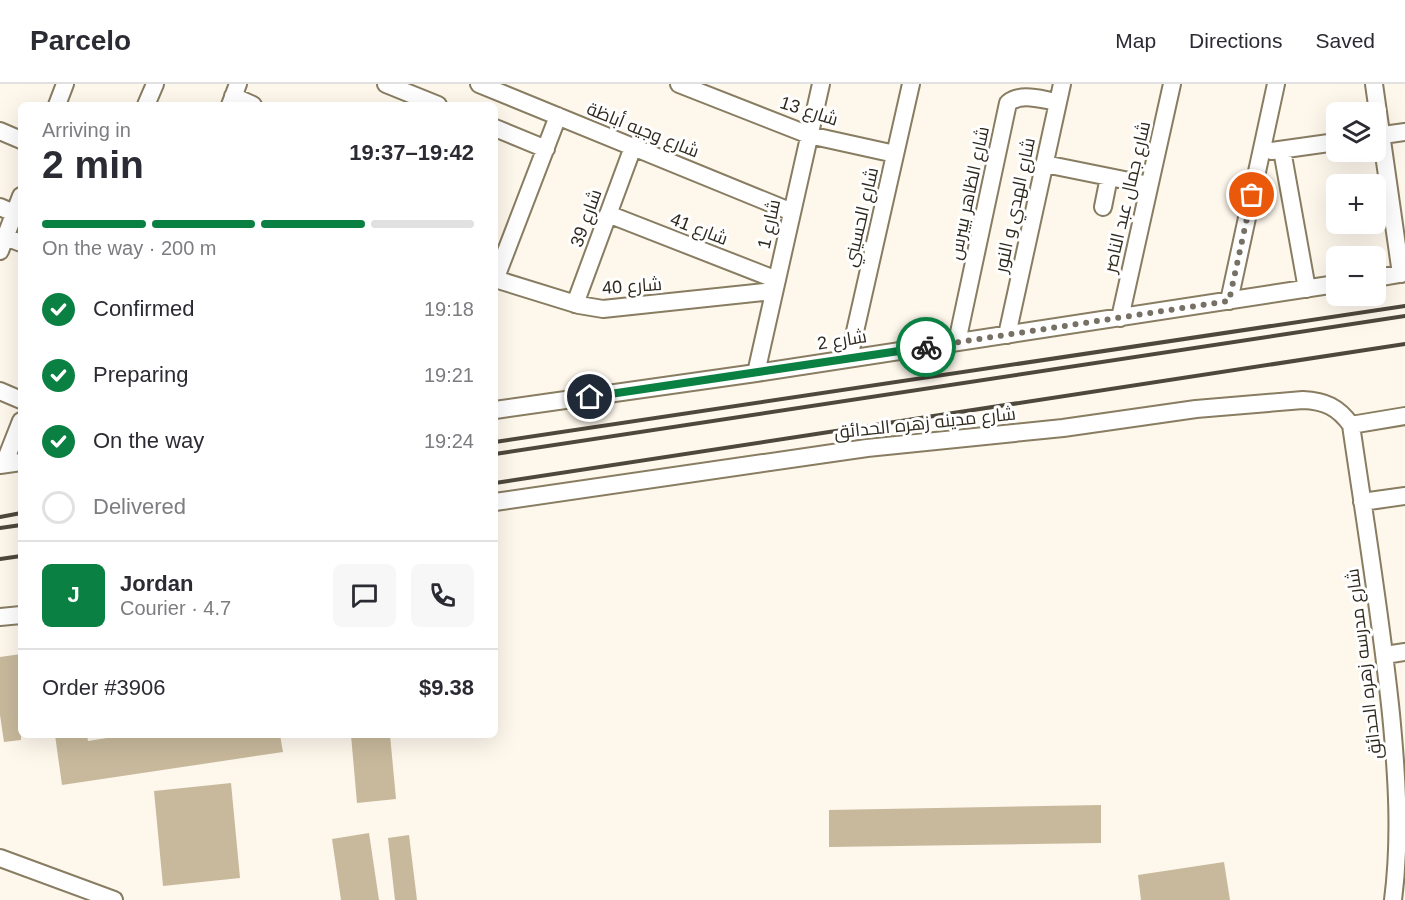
<!DOCTYPE html>
<meta charset="utf-8">
<style>
:root{--surface:#fff;--page:#f7f7f7;--text:#2b2b33;--muted:#7c7c81;--line:#e1e1e2;--accent:#0b8043}
body{margin:0;font-family:Helvetica,Cairo,sans-serif;background:var(--page);color:var(--text);height:100vh;display:flex;flex-direction:column;font-size:22px;white-space:nowrap}
*{box-sizing:border-box;margin:0}
p{font-size:20px;color:var(--muted)}
.icon{flex:none;width:33px;height:33px;fill:none;stroke:currentColor;stroke-width:2;stroke-linecap:round;stroke-linejoin:round}
.map{position:relative;flex:1;overflow:hidden}
.sheet{position:absolute;left:18px;top:18px;width:480px;height:636px;display:flex;flex-direction:column;background:var(--surface);border-radius:9px;box-shadow:0 6px 24px #0002}
.sheet>*{flex:none}
.buttons{position:absolute;left:1326px;top:18px;display:grid;gap:12px}
.buttons a{display:grid;place-items:center;width:60px;height:60px;border-radius:9px;background:var(--surface);box-shadow:0 6px 24px #0002;font-size:30px}
.pin{position:absolute;display:grid;place-items:center;width:51px;height:51px;color:#fff;margin:-26px;border:3px solid #fff;border-radius:50%;box-shadow:0 2px 6px #0007}
.courier{position:absolute;display:grid;place-items:center;width:60px;height:60px;margin:-30px;border:4px solid #0b8043;border-radius:50%;background:#fff;color:#222;box-shadow:0 2px 8px #0007}
.head em{font-style:normal;font-weight:700}
.head div{display:flex;flex-direction:column-reverse}
.head{display:flex;align-items:center;justify-content:space-between;height:102px;padding:0 24px}
h1{font-size:39px;font-weight:700;line-height:45px}
.bar{display:grid;grid-template-columns:repeat(4,1fr);gap:9px 6px;align-content:center;height:72px;padding:0 24px}
.bar i{height:8px;border-radius:4px;background:var(--line)}
.bar .active{background:var(--accent)}
.bar p{grid-column:span 4}
.line{display:flex;align-items:center;gap:15px;padding:0 24px;border-top:2px solid var(--line)}
.line div{flex:1}
.round{display:grid;place-items:center;flex:none;width:63px;height:63px;border-radius:9px;background:var(--page)}
ol{padding:0 24px;list-style:none}
li{display:flex;align-items:center;gap:18px;height:66px}
li p{margin-inline-start:auto}
li .icon{padding:6px;border-radius:50%;background:var(--accent);color:#fff;stroke-width:4}
li:last-child{color:var(--muted)}
li i{width:33px;height:33px;border:3px solid var(--line);border-radius:50%}
header{display:flex;align-items:center;gap:36px;box-sizing:border-box;height:84px;padding:0 30px;background:var(--surface);border-bottom:2px solid var(--line)}
header strong{font-size:28px}
nav{display:flex;gap:33px;margin-inline-start:auto;font-size:21px}
.map>svg:first-child{display:block}
.building{fill:#c8b99c}
.lines{fill:none;stroke-linecap:round;stroke-linejoin:round}
.minor-casing{stroke:#887c61;stroke-width:20}
.minor{stroke:#fff;stroke-width:16}
.rail{stroke:#4d473c;stroke-width:4}
.done{stroke:#767065;stroke-width:6;stroke-dasharray:0 10.8}
.route{stroke:#0b8043;stroke-width:8}
.labels{text-anchor:middle;stroke-width:6;stroke-linejoin:round;paint-order:stroke}
.street-label{font-size:18px;fill:#2e281d;stroke:#fff}
</style>
<header>
<strong>Parcelo</strong>
<nav><a>Map</a><a>Directions</a><a>Saved</a></nav>
</header>
<div class="map">
<svg width="1405" height="816" viewBox="0 0 1405 816">
<rect width="100%" height="100%" fill="#fdf7ec"/>
<path class="building" d="M21,570V656L4,658L0,631V573Z
M55,651H87L88,657L126,651H280L283,668L62,701Z
M351,651H390L396,715L357,719Z
M231,699L240,794L163,802L154,707Z
M1101,721V759L829,763V726Z
M369,749L379,816H341L332,755Z
M409,751L417,816H395L388,754Z
M1224,778L1230,816H1141L1138,791Z"/>
<g class="lines">
<g class="minor-casing">
<path id="minor" d="M386,0L438,21
M479,0L792,128
M679,0L809,51L895,70
M1374,0L1401,190
M233,12L253,21
M57,21L65,0
M146,21L155,0
M230,21L238,0
M495,44L546,65
M0,47L21,56
M1376,52L1405,48
M1282,66L1307,205
M1272,67L1336,58
M1045,80L1149,101
M0,123L14,129
M1103,123L1109,93
M608,130L777,196
M5,153L21,159
M0,167L21,112
M1376,194L1405,189
M495,195L579,221L603,225L774,207
M495,196L558,32
M1229,217L1276,0
M575,220L633,63
M1120,234L1172,0
M1007,251L1062,0
M957,258L1008,19C1022,8 1042,16 1058,18
M849,274L911,0
M756,289L821,0
M0,307L21,316
M495,326L756,289L1336,200
M1351,341L1405,332
M4,380L21,337
M0,381L21,378
M495,418L867,364L1063,344L1196,325L1303,316C1325,317 1338,323 1351,341C1365,437 1381,533 1391,630C1397,692 1401,754 1393,816
M1362,418L1405,412
M0,533L21,531
M1385,571L1405,568
M0,774L114,816"/>
</g>
<use href="#minor" class="minor"/>
<path class="rail" d="M495,358L1405,222
M495,370L1405,232
M495,399L1405,260
M0,433L21,429
M0,444L21,441
M0,475L21,472"/>
</g>
<g class="lines">
<path class="done" d="M926,263L1229,217L1252,111"/>
<path class="route" d="M590,313L926,263"/>
</g>
<g class="labels">
<g class="street-label">
<text transform="translate(809 27) rotate(18)" y="6">شارع 13</text>
<text transform="translate(643 46) rotate(22)" y="6">شارع وجيه أباظة</text>
<text transform="translate(969 109) rotate(-78)" y="6">شارع الظاهر بيبرس</text>
<text transform="translate(1127 113) rotate(-77)" y="6">شارع جمال عبد الناصر</text>
<text transform="translate(1015 121) rotate(-78)" y="6">شارع الهدي و النور</text>
<text transform="translate(861 133) rotate(-77)" y="6">شارع الحسيني</text>
<text transform="translate(586 134) rotate(-70)" y="6">شارع 39</text>
<text transform="translate(769 140) rotate(-77)" y="6">شارع 1</text>
<text transform="translate(699 145) rotate(21)" y="6">شارع 41</text>
<text transform="translate(632 202) rotate(-4)" y="6">شارع 40</text>
<text transform="translate(842 256) rotate(-9)" y="6">شارع 2</text>
<text transform="translate(925 339) rotate(-6)" y="6">شارع مدينه زهره الحدائق</text>
<text transform="translate(1364 580) rotate(-97)" y="6">شارع مدرسه زهره الحدائق</text>
</g>
</g>
</svg>
<div class="buttons">
<a><svg class="icon" aria-label="layers" viewBox="0 0 24 24"><path d="M12 4l9 5-9 5-9-5zM3 14l9 5 9-5"/></svg></a>
<a>+</a>
<a>−</a>
</div>
<div class="pin" style="left:1252px;top:111px;background:#ea580c"><svg class="icon" aria-label="bag" viewBox="0 0 24 24"><path d="M5 8h14l-1 12H6zM9 8a3 3 0 0 1 6 0"/></svg></div>
<div class="pin" style="left:590px;top:313px;background:#1f2937"><svg class="icon" aria-label="home" viewBox="0 0 24 24"><path d="M3 11l9-7 9 7M6 9v11h12V9"/></svg></div>
<div class="courier" style="left:926px;top:263px"><svg class="icon" aria-label="bike" viewBox="0 0 24 24"><circle cx="6" cy="16" r="4"/><circle cx="18" cy="16" r="4"/><path d="M6 16l4-8h5l3 8M10 8l3 8H6M13 5h3"/></svg></div>
<section class="sheet">
<div class="head"><div><h1>2 min</h1><p>Arriving in</p></div><em>19:37–19:42</em></div>
<div class="bar"><i class="active"></i><i class="active"></i><i class="active"></i><i></i><p>On the way · 200 m</p></div>
<ol>
<li><svg class="icon" aria-label="check" viewBox="0 0 24 24"><path d="M5 12l5 5 9-10"/></svg>Confirmed<p>19:18</p></li>
<li><svg class="icon" aria-label="check" viewBox="0 0 24 24"><path d="M5 12l5 5 9-10"/></svg>Preparing<p>19:21</p></li>
<li><svg class="icon" aria-label="check" viewBox="0 0 24 24"><path d="M5 12l5 5 9-10"/></svg>On the way<p>19:24</p></li>
<li><i></i>Delivered</li>
</ol>
<div class="line" style="height:108px"><b class="round" style="background:var(--accent);color:#fff">J</b><div><b>Jordan</b><p>Courier · 4.7</p></div><a class="round"><svg class="icon" aria-label="chat" viewBox="0 0 24 24"><path d="M4 5h16v11H9l-5 4z"/></svg></a><a class="round"><svg class="icon" aria-label="phone" viewBox="0 0 24 24"><path d="M5 4h4l2 5-3 2q2 4 5 5l2-3 5 2v4C11 20 4 13 5 4z"/></svg></a></div>
<div class="line" style="height:78px"><div>Order #3906</div><b>$9.38</b></div>
</section>
</div>
